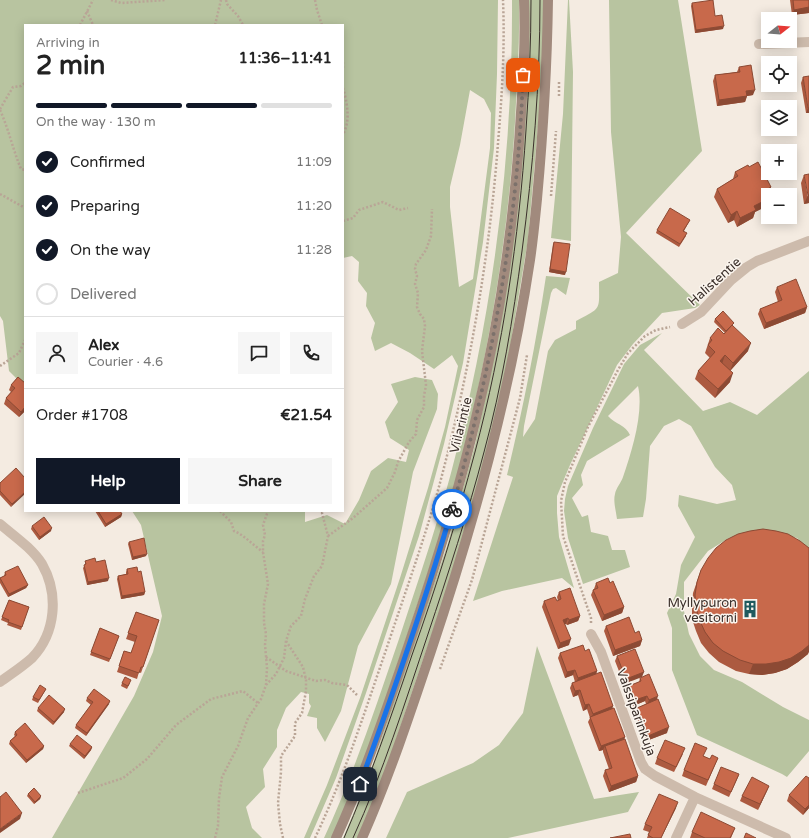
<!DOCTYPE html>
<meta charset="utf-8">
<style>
:root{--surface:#fff;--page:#f6f6f6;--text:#222;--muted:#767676;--line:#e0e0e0;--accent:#111827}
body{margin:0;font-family:"Varela Round",sans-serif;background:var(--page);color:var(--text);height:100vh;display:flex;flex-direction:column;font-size:15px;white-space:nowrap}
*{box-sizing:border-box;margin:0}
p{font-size:13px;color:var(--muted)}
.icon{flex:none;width:22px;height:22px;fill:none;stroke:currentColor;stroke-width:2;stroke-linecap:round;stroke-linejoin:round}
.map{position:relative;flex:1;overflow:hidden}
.details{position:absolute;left:24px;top:24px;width:320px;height:488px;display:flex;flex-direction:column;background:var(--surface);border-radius:0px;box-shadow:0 2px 10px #0003}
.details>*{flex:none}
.needle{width:26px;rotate:73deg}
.tools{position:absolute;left:761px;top:12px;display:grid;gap:8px}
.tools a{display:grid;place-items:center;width:36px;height:36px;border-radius:0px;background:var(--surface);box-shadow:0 2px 10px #0003;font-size:20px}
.pin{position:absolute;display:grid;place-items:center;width:34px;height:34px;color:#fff;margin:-17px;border-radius:8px;box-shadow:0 2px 6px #0006}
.courier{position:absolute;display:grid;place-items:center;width:40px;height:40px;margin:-20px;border:3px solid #1a73e8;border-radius:50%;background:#fff;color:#222;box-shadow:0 1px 5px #0007}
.summary em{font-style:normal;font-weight:700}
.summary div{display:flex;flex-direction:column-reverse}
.summary{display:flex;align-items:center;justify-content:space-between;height:68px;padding:0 12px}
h1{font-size:26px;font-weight:700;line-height:30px}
.bar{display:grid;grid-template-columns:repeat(4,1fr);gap:6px 4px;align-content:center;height:48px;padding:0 12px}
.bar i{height:5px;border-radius:3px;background:var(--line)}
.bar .on{background:var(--accent)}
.bar p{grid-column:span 4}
.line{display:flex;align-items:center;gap:10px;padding:0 12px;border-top:1px solid var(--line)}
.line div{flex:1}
.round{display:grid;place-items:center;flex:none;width:42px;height:42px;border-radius:0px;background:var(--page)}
ol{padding:0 12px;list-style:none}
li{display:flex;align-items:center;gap:12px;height:44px}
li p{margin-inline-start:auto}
li .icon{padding:4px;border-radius:50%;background:var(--accent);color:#fff;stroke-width:4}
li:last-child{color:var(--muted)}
li i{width:22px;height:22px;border:2px solid var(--line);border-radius:50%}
.action{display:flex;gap:8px;margin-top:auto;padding:8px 12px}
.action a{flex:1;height:46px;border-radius:0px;background:var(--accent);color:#fff;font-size:16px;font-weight:700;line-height:46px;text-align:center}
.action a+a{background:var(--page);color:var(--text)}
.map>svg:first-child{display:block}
.green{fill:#b8c4a0;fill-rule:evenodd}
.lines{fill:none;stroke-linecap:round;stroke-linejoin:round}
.path{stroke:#b9a596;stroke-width:2.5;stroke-dasharray:2 2;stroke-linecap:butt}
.street{stroke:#cdbbac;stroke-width:10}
.secondary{stroke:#a18a7d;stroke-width:10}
.tram{stroke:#3b302b;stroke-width:1}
.wall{fill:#ac5a40}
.shaded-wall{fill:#8c4a34}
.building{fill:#c8694b;stroke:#8c4a34}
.done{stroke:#7c716b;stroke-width:4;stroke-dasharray:0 7.2}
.route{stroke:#1a73e8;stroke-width:5}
.labels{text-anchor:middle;stroke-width:3;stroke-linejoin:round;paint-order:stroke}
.street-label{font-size:13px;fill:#3b302b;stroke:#fbf5ee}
.poi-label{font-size:13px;fill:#3b302b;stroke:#fbf5ee;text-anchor:end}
</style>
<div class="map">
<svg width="809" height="838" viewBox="0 0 809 838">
<rect width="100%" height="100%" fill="#f4ebe1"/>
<path class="green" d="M0,0H498L497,74L494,148L483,242L463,363L444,444L419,536L366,693L336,778L310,838H304L327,785L360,698L400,578L428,488L445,427L458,366L452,355L434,369L410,353L391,343L375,351L371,338L375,323L366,306L367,293L358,281L359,262L352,256L343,258V25H25V387L9,371L3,321L0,316ZM470,90L484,99L491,113L490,148L473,279L459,287L450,207V187L460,145Z
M512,0H519C520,41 517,81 515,122C508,240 488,358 458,473C444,526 426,578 409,630C385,700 362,771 332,838H324C354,773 376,706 399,639C417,584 436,529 451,473C492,319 513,159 512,0Z
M528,0H545L542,81L528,240L505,378L466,533L384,775L359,838H343L368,778L447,546L475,445L496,348Z
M568,0H569L573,72L571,241L551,238L563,114Z
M609,0H678L702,151L626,233L700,305L695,308L662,313L633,344L617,365L570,465L557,496V513L559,537L574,588L562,578L502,591L473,601L513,477L507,475C523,409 536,343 546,276L570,278L566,295L556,288L553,289L551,293L524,426L523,437L535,419L548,351L555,340L576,329V321C602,307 599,311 599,282L618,273L621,237L611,132Z
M662,333L644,350L703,411L730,402L757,415L809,371V552L797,538L768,531L729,538L708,551L684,582V611L689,634L700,656L714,670L742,682L783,707L809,720V751L787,777L782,774L697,735L672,670V628L667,613L676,594L681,565L695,537L678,506L679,495L717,504L736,500L732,485L715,467L691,426L679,419L664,426L650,446L646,499L643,517L617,519C616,511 613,501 615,494C616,488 621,483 623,477C632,451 644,412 638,386L608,416C615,424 626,425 630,435L587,461L581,475L583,485L572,498L582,517L588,515L591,532L608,536L612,550H625L630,567L583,584L568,538L564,511L565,499L568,486L593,428L624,364L640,345Z
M415,377L432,380L438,394L437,409L413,472L391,584L358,646L341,711L325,742L317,728V718L307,716L311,706L309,703V694L301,692L286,708L277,730V747L263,769L265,787L246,807L252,828L262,838H52L134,696L153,652L162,616L141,525L132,511H305V522L327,515L345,524L359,500L371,471L388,458L406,462L409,450L390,438L385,422L398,402L391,384Z
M537,646L594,799L639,792L628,812L508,838H386L407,792L473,763L499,745L523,713Z"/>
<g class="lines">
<path class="path" d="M111,0L121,3L166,0
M226,0L227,4L238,16L243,25
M315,0L317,10L322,25
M87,11L93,25
M80,25L93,0
M215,25L221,0
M343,62V70
M343,88C347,102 351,121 343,134
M559,96V81
M0,109L13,87L21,86L25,83
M0,110C9,130 13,150 21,169L25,170
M0,194L25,208
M551,196L556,131
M343,221L353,218L359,210L383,202L399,210L408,208
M0,366L19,353L25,340
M220,511L231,522L234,531C244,535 253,545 263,552
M328,536L353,518L387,488L395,472L398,462L409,442L416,434L417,420L424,407V396L426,385L422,351L425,326L424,319L420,314L417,307L418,293L415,284L417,276L415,269L416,264L426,250L431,236L432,209
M591,623V618L563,536L561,501L565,482L588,427L618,370L628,353L645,336L656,330L670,327
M266,657L286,671L316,681L325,680L332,683L347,685L357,695
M440,669L472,580L520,398L527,355
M266,685L276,674L284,658L286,641L291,626L301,616L305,599L314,576L322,566L328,536L322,513L323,511
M78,793L123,778L147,759L176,725L211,699L243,691L258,703
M215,838L218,826L219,798L222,777L238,746L248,718L261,699L266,685L267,668L265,645L266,634L264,623V604L268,584L263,552V541L265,535L263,525L268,511
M283,838L280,824L278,803L281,772V756L295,736V723L302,713L306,691V680L303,667L286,641
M315,838C344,777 365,711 387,647C404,596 422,546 437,494C468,380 489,262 498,143C502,95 505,48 503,0"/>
<path class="street" d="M759,44L809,42
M682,324L701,312L731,280L747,267L757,261L809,241
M0,524C14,536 32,548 42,564C59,594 56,633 32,658C22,667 11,674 0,682
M591,634L601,652L641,762L645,769L655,776L695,797L786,838
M676,838L695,797"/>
<path class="secondary" d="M336,838C364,776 386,711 408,647C434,571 458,495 476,418C498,328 512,236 519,143C522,96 526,48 524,0
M362,838C389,777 410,714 431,651C474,522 510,394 530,260C533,240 535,219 537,199C543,133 547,67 548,0"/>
<path class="tram" d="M344,838C370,778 391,717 412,655C436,588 457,520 475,452C503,347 519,238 526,130C529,87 531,43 531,0
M353,838C383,772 405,703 428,634C448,574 468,513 484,452C502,386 513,318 522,251C533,168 540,84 540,0"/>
</g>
<path class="wall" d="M790,0H809V13L792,15Z
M692,3L715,16L723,29L695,33L691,6Z
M739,67L753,95L747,96L745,102L717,106L713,81L715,75L737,72Z
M803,77L809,113H806L801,83Z
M749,167L771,187L769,195H768V203L767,206L755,212L753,218L737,227L734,220L728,223L714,197L717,189L733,179L735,172Z
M804,175L809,203L804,204L801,183Z
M690,220L684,231L686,236L679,247L656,233L657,230Z
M554,242L565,275L549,272L553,244Z
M777,287L807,307L805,313L764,329L758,314L760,309L778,302L775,292Z
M715,319L733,326L748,351L730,371V382L715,398L695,379L698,371L710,358L705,353L710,338L725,333L714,322Z
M18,377L25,411L19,417L4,404L6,398L11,392L9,390L11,385Z
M25,478L11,507L0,495V483Z
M95,511H120L122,514L121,517L105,527Z
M32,526L51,531L39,540L31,529Z
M129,542L146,556L132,560L128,544Z
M85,561L96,562L108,581L87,585L83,568L85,565Z
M127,569L138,572L145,592L144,595L121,599L117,579L118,576L126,574V572Z
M701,570L808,654L798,662L787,669L775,673L762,675L749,674L736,671L719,662L709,653L701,643L696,631L692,619V606L693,593Z
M5,572L28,585L26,588L8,597L0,583V578L4,576Z
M596,583H610L624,607L622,613L602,621L591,595L593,590L594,589Z
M559,592L580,616L578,621L567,625L566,624H565L569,645L558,649L542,607L544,601H558L557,597Z
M9,600L29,607L21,630L7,625L8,623L1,620Z
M136,612L159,620L141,673L139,672L137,679L117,672L124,651L131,653L135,642L126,639Z
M606,626L635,633L642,640L640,646L613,656L604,631Z
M100,628L119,636L109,662L90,655Z
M585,651L597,671L596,674L613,706L612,709L625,737L624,739L638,776L636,782L609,792L603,776L605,770L609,769L603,752V750L599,751L588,722L590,718L587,709L583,711L578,695L573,697L570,688L572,683L575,682L573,675L565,678L558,658L560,653Z
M617,656L644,672L624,684L615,661Z
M640,678L657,700L667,733L646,741L635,713L637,708L646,704L645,701L633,706L627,691L629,686L639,682Z
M122,683H130L127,689L121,686Z
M46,689L38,703L32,700L33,697Z
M87,698L109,704L86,736L75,728L76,725L91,705L86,701Z
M38,708L64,712L53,725L37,711Z
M15,732L44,746L43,749L26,763L9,744L10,741L15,736L14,735Z
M70,744L92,747L91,750L84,759L69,746Z
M683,754L674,772L655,764L657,758Z
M703,756L710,759L718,758L706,786L682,776L684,770Z
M739,775L729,797L712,789L714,784Z
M809,778V808L803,815L787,801L789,795Z
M769,786L758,810L740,801L742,796Z
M28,794L41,796L40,799L34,804L27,796Z
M676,808L661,838H647L649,832L643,830L645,824Z
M735,828L731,838H690L692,832Z"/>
<path class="shaded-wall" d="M809,7V13L792,15L794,10Z
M724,26L723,29L695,33L696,30Z
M755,90L753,95L747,96L745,102L717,106L719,100L746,91Z
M808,108H809V113H806Z
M771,187L769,195L766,190Z
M808,195H809V203L804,204Z
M768,199V203L767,206L755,212L753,218L737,227L740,218L754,206Z
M737,211L734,220L728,223L731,215Z
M550,269L566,272L565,275L549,272Z
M807,307L805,313L764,329L766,323Z
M751,343L748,351L730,371L733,363Z
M725,355L722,364L720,361Z
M733,373L730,382L715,398L718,389Z
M25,407V411L19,417L21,412Z
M25,492V494L11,507L12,504Z
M122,514L121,517L105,527L106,524Z
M52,528L51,531L39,540L40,537Z
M147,554L146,556L132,560L133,557Z
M109,578L108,581L87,585L88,582Z
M28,585L26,588L8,597L9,594Z
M145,592L144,595L121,599L122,596Z
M624,607L622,613L602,621L604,615Z
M580,616L578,621L567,625L569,620Z
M568,618L566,624L561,625L563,620Z
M571,639L569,645L558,649L560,643Z
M642,640L640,646L613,656L615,650Z
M809,645V652L808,654L798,662L787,669L775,673L762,675L749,674L753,664Z
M575,670L573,675L565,678L567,672Z
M597,671L595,677L576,683L578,678Z
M644,672L642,677L624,684L626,679Z
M580,690L578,695L573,697L575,691Z
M647,696L645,701L633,706L635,700Z
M658,696L656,702L647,705L649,700Z
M110,701L109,704L86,736L87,733Z
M589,704L587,709L583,711L585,705Z
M613,706L611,712L591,719L593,714Z
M65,709L64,712L53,725L54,722Z
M669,727L667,733L646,741L648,736Z
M625,737L623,743L605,746L603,750L599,751L601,746Z
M44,746L43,749L26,763L27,760Z
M92,747L91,750L84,759L85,756Z
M638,776L636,782L609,792L611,786Z
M769,786L767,791L758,810L760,804Z
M41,796L40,799L34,804L35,802Z
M678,802L676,808L661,838Z
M809,805V808L803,815L805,809Z
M22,813L20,819L0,833V829Z"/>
<path class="building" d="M713,0L715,16L722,15L724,26L696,30L692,3Z
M793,0H809V7L794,10Z
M751,65L755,90L746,91L747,96L719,100L715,75L740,72L739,67Z
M809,76V108H808L803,77Z
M758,162L771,187L766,190L769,195H768V199L754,206L756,210L740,218L737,211L731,215L717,189L738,176L735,172L748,165L749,167Z
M809,174V195H808L804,175Z
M670,208L690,220L683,231L687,233L680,244L657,230Z
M554,242L570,244L566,272L550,269Z
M796,279L807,307L766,323L760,309L782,300L777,287Z
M723,311L734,323L726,331L715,319Z
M732,325L751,343L733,363L725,355L720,361L733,373L718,389L698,371L715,352L708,345L712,340L710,338L718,328L724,334Z
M18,377L25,383V407L21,412L6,398L15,388L11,385Z
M16,468L25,478V492L12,504L0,491V483Z
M98,511H120L122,514L106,524Z
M44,517L52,528L40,537L32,526Z
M763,529L776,531L788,534L800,541L809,548V645L802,651L791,658L779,662L766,664H753L740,660L723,651L713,643L705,632L700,621L696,608L695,595L697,582L701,570L708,558L716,548L726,540L738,534L750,531Z
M144,538L147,554L133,557L129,542Z
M95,558L96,562L105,560L109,578L88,582L84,565L86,564L85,561Z
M18,566L28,585L9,594L0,578L6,575L5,572Z
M137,567L138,572L141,571L145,592L122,596L118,576L128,574L127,569Z
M608,578L610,583L613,581L624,607L604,615L593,590L598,588L596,583Z
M570,588L580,616L569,620L568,618L563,620L571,639L560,643L544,601L555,597L557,601L561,599L559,592Z
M9,600L29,607L22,627L8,622L9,620L2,617Z
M136,612L159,620L143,667H141L139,673L119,666L124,651L131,653L137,636L128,633Z
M629,617L635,633L639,631L642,640L615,650L606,626Z
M100,628L119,636L110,659L91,652Z
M583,645L585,651L589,649L597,671L578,678L575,670L567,672L560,653Z
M635,649L644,672L626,679L617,656Z
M601,672L613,706L593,714L589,704L585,705L580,690L575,691L572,683Z
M649,674L658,696L649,700L647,696L635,700L629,686L641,681L640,678Z
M125,677L131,680L128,686L122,683Z
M40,685L46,689L39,700L33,697Z
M94,689L110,701L87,733L76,725L93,702L87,698Z
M49,695L65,709L54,722L38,708Z
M658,699L669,727L648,736L637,708Z
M614,708L625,737L601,746L590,717Z
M25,723L44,746L27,760L10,741L17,735L15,732Z
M77,735L92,747L85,756L70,744Z
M625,739L638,776L611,786L605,770L612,768L605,746Z
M665,740L685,748L676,767L657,758Z
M695,743L707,748L703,756L710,759L712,755L718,758L708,780L684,770Z
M721,767L739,774L731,792L714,784Z
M806,776L809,778V805L805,809L789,795Z
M752,777L769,786L760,804L742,796Z
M34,788L41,796L35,802L28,794Z
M6,792L22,813L0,829V797Z
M659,794L678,802L661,838H653L648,835L652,827L645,824Z
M701,812L735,828L730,838H705L692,832Z
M746,833L756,838H744Z
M630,834L631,838H610Z"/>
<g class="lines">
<path class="done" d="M452,509C492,368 518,222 523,75"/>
<path class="route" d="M360,784C393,694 425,602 452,509"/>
</g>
<defs>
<g id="building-bare" transform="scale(1.38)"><path d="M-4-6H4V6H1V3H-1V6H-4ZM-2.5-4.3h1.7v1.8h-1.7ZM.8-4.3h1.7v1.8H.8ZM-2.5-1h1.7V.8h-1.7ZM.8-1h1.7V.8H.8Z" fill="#1f5a5e" stroke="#fbf5ee" stroke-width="2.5" paint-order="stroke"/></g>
</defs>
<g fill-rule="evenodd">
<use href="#building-bare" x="750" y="609"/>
</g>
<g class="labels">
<g class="street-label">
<text transform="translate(714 281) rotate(-42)" y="5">Halistentie</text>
<text transform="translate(460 425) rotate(-76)" y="5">Viilarintie</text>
<text transform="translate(637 712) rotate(70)" y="5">Valssiparinkuja</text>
</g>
<g class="poi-label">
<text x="737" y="607">Myllypuron<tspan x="737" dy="15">vesitorni</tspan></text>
</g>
</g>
</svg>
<div class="tools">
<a><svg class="needle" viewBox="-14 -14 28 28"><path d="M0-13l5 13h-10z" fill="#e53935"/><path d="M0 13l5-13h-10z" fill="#767676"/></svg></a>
<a><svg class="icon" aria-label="locate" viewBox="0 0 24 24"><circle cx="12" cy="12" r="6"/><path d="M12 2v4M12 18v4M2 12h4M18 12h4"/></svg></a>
<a><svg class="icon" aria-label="layers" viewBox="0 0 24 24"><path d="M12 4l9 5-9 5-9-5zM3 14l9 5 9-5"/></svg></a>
<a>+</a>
<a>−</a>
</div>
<div class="pin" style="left:523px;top:75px;background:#ea580c"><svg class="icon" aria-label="bag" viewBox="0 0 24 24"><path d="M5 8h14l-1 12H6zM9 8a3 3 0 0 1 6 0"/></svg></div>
<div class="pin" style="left:360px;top:784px;background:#1f2937"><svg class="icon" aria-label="home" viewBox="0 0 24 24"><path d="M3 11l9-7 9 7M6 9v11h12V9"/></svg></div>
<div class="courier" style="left:452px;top:509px"><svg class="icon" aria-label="bike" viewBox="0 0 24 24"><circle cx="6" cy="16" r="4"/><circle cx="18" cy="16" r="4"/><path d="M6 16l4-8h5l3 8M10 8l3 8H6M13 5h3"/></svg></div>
<section class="details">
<div class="summary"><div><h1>2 min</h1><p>Arriving in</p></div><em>11:36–11:41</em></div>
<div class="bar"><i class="on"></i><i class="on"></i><i class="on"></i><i></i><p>On the way · 130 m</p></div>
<ol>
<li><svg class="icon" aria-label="check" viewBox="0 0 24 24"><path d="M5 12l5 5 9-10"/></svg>Confirmed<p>11:09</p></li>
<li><svg class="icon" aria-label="check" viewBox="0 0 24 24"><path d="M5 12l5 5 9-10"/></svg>Preparing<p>11:20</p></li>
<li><svg class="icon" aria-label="check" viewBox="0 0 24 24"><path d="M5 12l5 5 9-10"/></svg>On the way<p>11:28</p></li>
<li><i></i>Delivered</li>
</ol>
<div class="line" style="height:72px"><a class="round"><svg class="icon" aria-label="person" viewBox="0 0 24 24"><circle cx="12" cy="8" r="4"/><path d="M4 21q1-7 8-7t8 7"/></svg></a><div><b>Alex</b><p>Courier · 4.6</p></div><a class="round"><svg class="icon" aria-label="chat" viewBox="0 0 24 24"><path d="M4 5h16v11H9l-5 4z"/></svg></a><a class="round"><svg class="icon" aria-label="phone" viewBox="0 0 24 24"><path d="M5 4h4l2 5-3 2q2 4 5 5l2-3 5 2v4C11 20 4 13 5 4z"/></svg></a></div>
<div class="line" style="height:52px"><div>Order #1708</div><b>€21.54</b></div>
<div class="action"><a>Help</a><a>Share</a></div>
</section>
</div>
